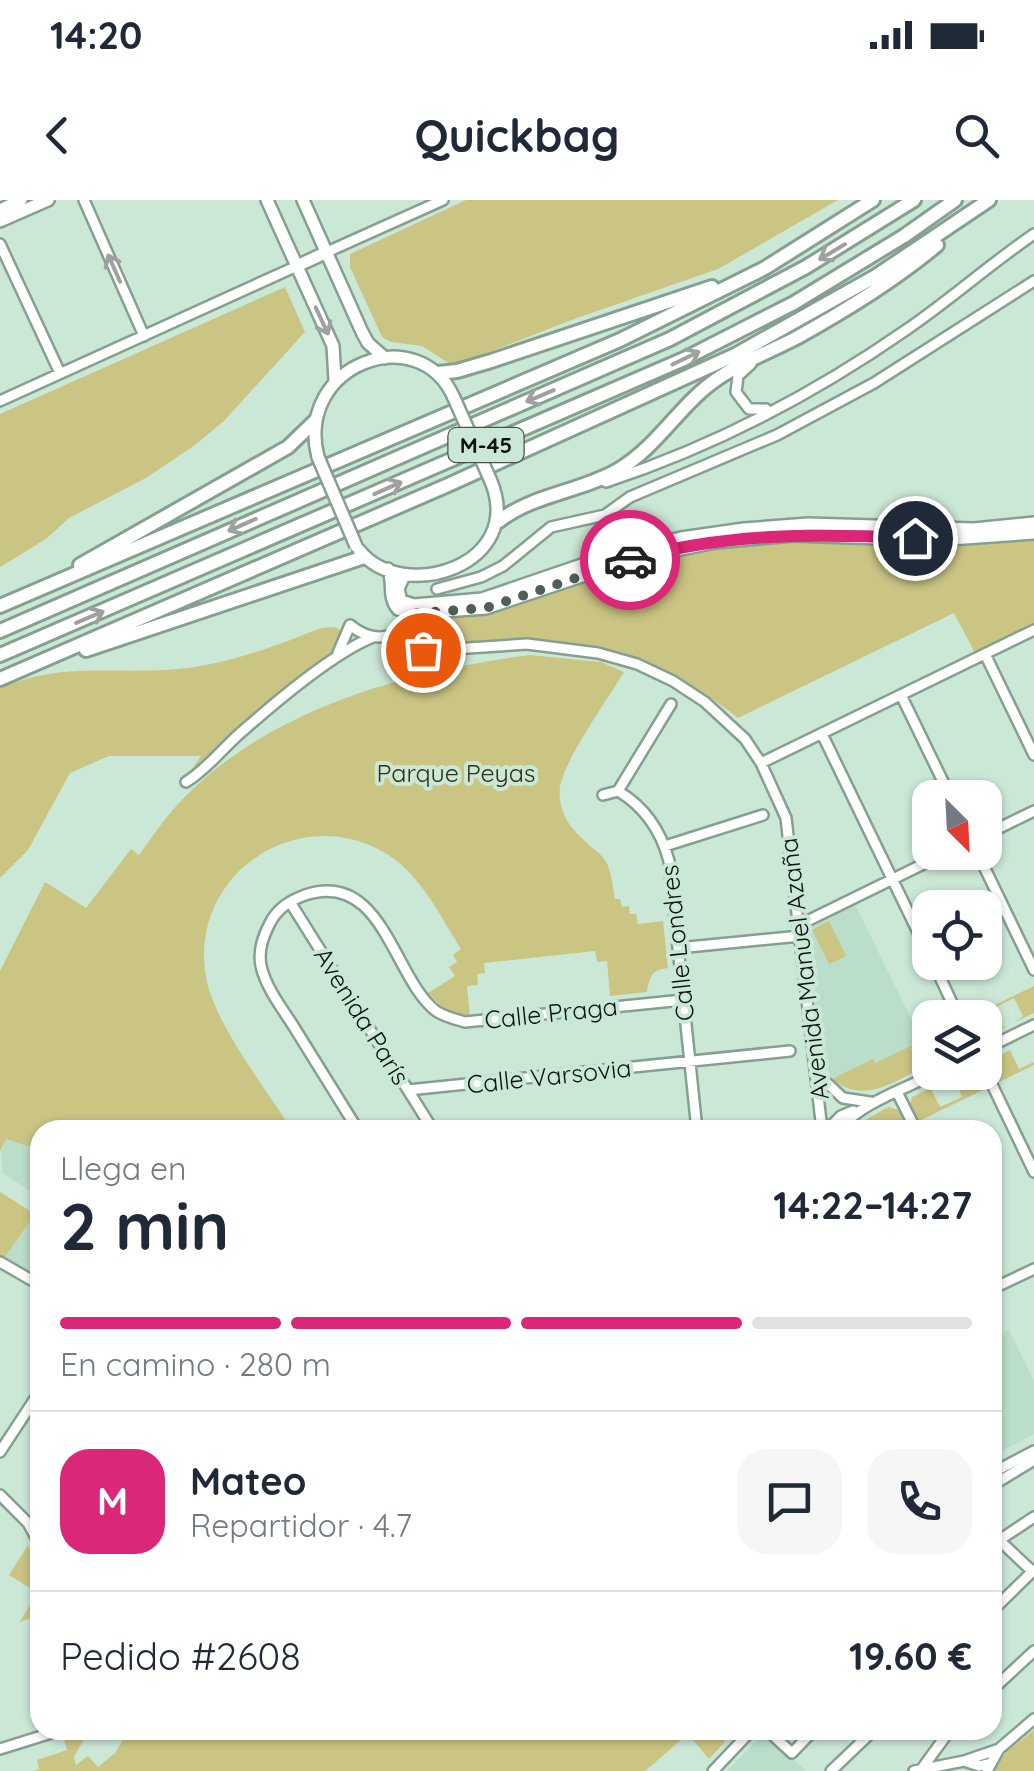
<!DOCTYPE html>
<html lang="es">
<meta charset="utf-8">
<style>
:root{--surface:#fff;--page:#f6f6f7;--text:#1f2937;--muted:#747a83;--line:#e0e1e3;--accent:#db2777}
body{margin:0;font-family:Quicksand,sans-serif;background:var(--page);color:var(--text);height:100vh;display:flex;flex-direction:column;font-size:38px;white-space:nowrap}
*{box-sizing:border-box;margin:0}
p{font-size:32px;color:var(--muted)}
.icon{flex:none;width:55px;height:55px;fill:none;stroke:currentColor;stroke-width:2;stroke-linecap:round;stroke-linejoin:round}
.map{position:relative;flex:1;overflow:hidden}
.side{position:absolute;left:30px;top:920px;width:972px;height:620px;display:flex;flex-direction:column;background:var(--surface);border-radius:30px;box-shadow:0 2px 8px #0004}
.side>*{flex:none}
.needle{width:65px;rotate:156deg}
.buttons{position:absolute;left:912px;top:580px;display:grid;gap:20px}
.buttons a{display:grid;place-items:center;width:90px;height:90px;border-radius:20px;background:var(--surface);box-shadow:0 2px 8px #0004;font-size:50px}
.pin{position:absolute;display:grid;place-items:center;width:85px;height:85px;color:#fff;margin:-42px;border:5px solid #fff;border-radius:50%;box-shadow:0 2px 10px #0007}
.courier{position:absolute;display:grid;place-items:center;width:100px;height:100px;margin:-50px;border:8px solid #db2777;border-radius:50%;background:#fff;color:#222;box-shadow:0 2px 12px #0007}
.headline em{font-style:normal;font-weight:800}
.headline div{display:flex;flex-direction:column-reverse}
.headline{display:flex;align-items:center;justify-content:space-between;height:170px;padding:0 30px}
h1{font-size:65px;font-weight:800;line-height:75px}
.bar{display:grid;grid-template-columns:repeat(4,1fr);gap:15px 10px;align-content:center;height:120px;padding:0 30px}
.bar i{height:12px;border-radius:8px;background:var(--line)}
.bar .selected{background:var(--accent)}
.bar p{grid-column:span 4}
.line{display:flex;align-items:center;gap:25px;padding:0 30px;border-top:2px solid var(--line)}
.line div{flex:1}
.round{display:grid;place-items:center;flex:none;width:105px;height:105px;border-radius:30px;background:var(--page)}
.status{display:flex;justify-content:space-between;align-items:center;height:70px;padding:0 50px;background:var(--surface);direction:ltr}
.status svg{height:28px;fill:currentColor}
header{display:flex;justify-content:space-between;align-items:center;height:130px;padding:0 30px;background:var(--surface);font-size:45px;font-weight:800}
.map>svg:first-child{display:block}
.built{fill:#badec9}
.green{fill:#cbc584}
.lines{fill:none;stroke-linecap:round;stroke-linejoin:round}
.minor-casing{stroke:#85a090;stroke-width:14}
.major-casing{stroke:#85a090;stroke-width:16}
.highway-casing{stroke:#85a090;stroke-width:18}
.minor{stroke:#fff;stroke-width:9}
.major{stroke:#fff;stroke-width:11}
.highway{stroke:#fff;stroke-width:12}
.major-bridge-casing{stroke:#85a090;stroke-width:16;stroke-linecap:butt}
.major-bridge{stroke:#fff;stroke-width:11}
.oneway{stroke:#9da19f}
.done{stroke:#4e5f55;stroke-width:10;stroke-dasharray:0 18}
.route{stroke:#db2777;stroke-width:12}
.labels{text-anchor:middle;stroke-width:8;stroke-linejoin:round;paint-order:stroke}
.shield{fill:#cbe8d7;stroke:#45544b;stroke-width:2.5}
.shield-label{font-size:22px;font-weight:bold;fill:#0b150f}
.park-label{font-size:25px;fill:#322f0f;stroke:#cbe8d7}
.street-label{font-size:25px;fill:#0b150f;stroke:#cbe8d7}
</style>
<div class="status"><b>14:20</b><svg viewBox="0 0 49 12"><path d="M0 12V9h3v3zM5 12V6h3v6zM10 12V3h3v9zM15 12V0h3v12zM26 1h20v11H26zM47 4h2v5h-2z"/></svg></div>
<header><svg class="icon" aria-label="back" viewBox="0 0 24 24"><path d="M15 5l-7 7 7 7"/></svg>Quickbag<svg class="icon" aria-label="search" viewBox="0 0 24 24"><circle cx="10" cy="10" r="6"/><path d="M15 15l6 6"/></svg></header>
<div class="map">
<svg width="1034" height="1571" viewBox="0 0 1034 1571">
<rect width="100%" height="100%" fill="#cbe8d7"/>
<path class="built" d="M855,704L922,841L875,864L872,860L832,879L822,859L808,730L811,725Z
M6,939L40,950V998L3,973L1,951Z
M35,1014L40,1018V1079L5,1057Z
M1009,1130L1034,1181V1234L993,1256V1138Z
M764,1533L767,1534L806,1571H727Z"/>
<path class="green" d="M466,0H838L718,69L577,118L453,166L422,146L391,142L382,137L350,67V54Z
M285,87L305,132L224,221L195,245L146,278L69,318L46,339L0,367V214Z
M1034,339V424L975,453L954,413L738,518C640,439 555,432 433,445L422,436L423,427L431,418L493,413L629,366L717,348L796,341L957,345Z
M335,427L341,431V441L335,453L231,535L199,571L186,577L201,556H109L70,573L28,650L0,678V488C59,463 105,473 166,470C221,467 271,448 321,428Z
M529,455L601,462L624,472C608,499 564,560 560,587C558,602 564,619 574,630C604,663 608,647 615,699H620L622,707L629,706L630,714H636L638,724L663,721L668,768C651,770 650,776 647,792L610,796L607,761L597,762L595,751L484,763L485,773L477,774L478,785L467,786L470,816L447,812L428,793L455,776L449,767L457,762L453,755L461,749C440,716 421,675 387,654C298,600 188,675 206,777C214,823 266,889 292,930H40V950L6,939L0,952V771L45,682L86,708L131,649L139,655C150,640 160,625 171,612C258,511 403,472 529,455Z
M829,721L846,756L829,764L812,730Z
M1034,786V813L1015,822L1023,816L1014,798L991,810L999,827L1007,826L985,837V818L970,817Z
M930,837L911,849L919,866L928,865C896,880 865,906 832,879L873,859L875,863Z
M1010,850L1019,869L1034,862V865L997,883L990,862Z
M963,872L980,873L987,888L917,922L910,906L912,897L937,885L932,891L940,907L962,897L955,880L946,881Z
M888,907L900,910L908,926L901,930H848Z
M0,992L35,1014L5,1057L0,1055Z
M28,1345L40,1383V1413L19,1423L33,1400L29,1396L33,1390L9,1375Z
M129,1530H721L725,1542L709,1559L688,1534L645,1571H33L39,1569L37,1560L67,1550L63,1536L76,1531L84,1539L74,1557L76,1565L88,1556L98,1567L115,1553Z
M1034,1530V1571H993L1006,1552Z"/>
<g class="lines">
<g class="minor-casing">
<path id="minor" d="M84,0L144,136
M0,44L60,173
M327,52L443,0
M751,164L738,176L736,192L749,209H766
M0,201L297,66
M606,282C712,247 814,194 906,130C950,100 990,64 1034,34
M437,389L481,377L503,366L551,327L605,315L630,297L777,235L874,183L1034,81
M414,418L416,440L424,448
M395,434L423,451L527,444L598,453L637,464L673,481L705,502L745,539L761,563L786,618L822,930
M338,453L350,425C374,445 400,439 417,413
M985,454L1034,555
M901,495L951,598
M822,534L930,757
M761,563L1034,430
M186,582C209,568 224,546 245,529C278,500 333,453 373,437
M618,591L671,504
M603,595L618,591C645,607 661,631 669,661L697,930
M985,635L1034,611
M665,646L763,615
M977,652L1034,770
M290,702L433,930
M799,725L948,652
M678,748L800,736
M933,762L959,818
M985,849L1034,825
M985,870L1034,972
M816,873L843,898L870,902
M408,890L790,851
M897,892L916,930
M358,930C337,896 315,861 294,827C282,808 266,788 261,766C258,750 263,737 270,723C277,709 291,700 305,695C383,669 393,778 436,811C445,817 455,819 465,822L683,800
M827,930L841,916L853,911
M838,930C862,902 905,889 938,872
M0,1062L40,1085
M992,1089L1034,1069
M0,1252L40,1191
M992,1273L1034,1251
M993,1285L1034,1260
M0,1295L28,1323L40,1345
M999,1340L1033,1372
M992,1345L1034,1317
M992,1411L1034,1370
M992,1490L1034,1451
M767,1530L792,1553L814,1530
M0,1549L61,1530
M964,1561L979,1566L991,1563
M921,1570L950,1530
M713,1571L752,1530
M831,1571L874,1530
M914,1571L964,1561L999,1549
M987,1571L999,1549L1034,1519"/>
</g>
<g class="major-casing">
<path id="major" d="M267,0L333,146L335,180
M303,0L362,132L368,143L385,158
M0,10L21,0
M0,21L48,0
M297,66L327,52
M318,257C294,165 419,118 454,198
M359,350C402,405 528,365 490,279
M388,369C395,383 387,396 398,409L417,413L486,408L636,358L716,342L793,335L936,340L1034,333
M404,375L398,389L401,401L414,405L482,399L614,354L681,338L744,329L808,324L974,329L1034,323"/>
</g>
<g class="highway-casing">
<path id="highway" d="M438,173L457,171L491,161L712,87
M499,321C534,294 580,292 618,270C659,246 681,202 720,177C744,161 771,151 796,138C845,111 894,81 937,45
M80,365L288,247L315,221
M0,406L620,140L765,68L873,0
M0,431L670,139L806,67L914,0
M86,450L364,357
M0,455L684,159L794,103L904,36L955,0
M0,479L448,285L735,155L876,76L989,0"/>
</g>
<use href="#minor" class="minor"/>
<use href="#major" class="major"/>
<use href="#highway" class="highway"/>
<g class="major-bridge-casing">
<path id="major-bridge" d="M454,198L490,279
M318,257L356,346"/>
</g>
<use href="#major-bridge" class="major-bridge"/>
</g>
<defs><path id="oneway-shaft" d="M-6 0H5M1.5-3L5.5 0L1.5 3" fill="none" stroke-width="1.6" stroke-linecap="round" stroke-linejoin="round" transform="scale(2.5)"/></defs>
<g class="oneway">
<use href="#oneway-shaft" transform="translate(832 52) rotate(149)"/>
<use href="#oneway-shaft" transform="translate(114 68) rotate(-114)"/>
<use href="#oneway-shaft" transform="translate(322 121) rotate(65)"/>
<use href="#oneway-shaft" transform="translate(686 158) rotate(-26)"/>
<use href="#oneway-shaft" transform="translate(540 196) rotate(157)"/>
<use href="#oneway-shaft" transform="translate(388 288) rotate(-24)"/>
<use href="#oneway-shaft" transform="translate(242 325) rotate(156)"/>
<use href="#oneway-shaft" transform="translate(90 417) rotate(-23)"/>
</g>
<g class="lines">
<path class="done" d="M423,450L431,451L416,440L417,413L486,408L630,360"/>
<path class="route" d="M630,360C723,332 818,334 915,338"/>
</g>
<g class="labels">
<rect class="shield" x="448.5" y="228" width="75" height="34" rx="8"/>
<g class="shield-label">
<text x="486" y="253">M-45</text>
</g>
<g class="park-label">
<text x="456" y="582">Parque Peyas</text>
</g>
<g class="street-label">
<text transform="translate(677 743) rotate(-96)" y="9">Calle Londres</text>
<text transform="translate(804 769) rotate(-97)" y="9">Avenida Manuel Azaña</text>
<text transform="translate(551 813) rotate(-6)" y="9">Calle Praga</text>
<text transform="translate(362 816) rotate(58)" y="9">Avenida París</text>
<text transform="translate(549 876) rotate(-6)" y="9">Calle Varsovia</text>
</g>
</g>
</svg>
<div class="buttons">
<a><svg class="needle" viewBox="-14 -14 28 28"><path d="M0-13l5 13h-10z" fill="#e53935"/><path d="M0 13l5-13h-10z" fill="#747a83"/></svg></a>
<a><svg class="icon" aria-label="locate" viewBox="0 0 24 24"><circle cx="12" cy="12" r="6"/><path d="M12 2v4M12 18v4M2 12h4M18 12h4"/></svg></a>
<a><svg class="icon" aria-label="layers" viewBox="0 0 24 24"><path d="M12 4l9 5-9 5-9-5zM3 14l9 5 9-5"/></svg></a>
</div>
<div class="pin" style="left:423px;top:450px;background:#ea580c"><svg class="icon" aria-label="bag" viewBox="0 0 24 24"><path d="M5 8h14l-1 12H6zM9 8a3 3 0 0 1 6 0"/></svg></div>
<div class="pin" style="left:915px;top:338px;background:#1f2937"><svg class="icon" aria-label="home" viewBox="0 0 24 24"><path d="M3 11l9-7 9 7M6 9v11h12V9"/></svg></div>
<div class="courier" style="left:630px;top:360px"><svg class="icon" aria-label="car" viewBox="0 0 24 24"><path d="M5 17H2v-5l4-1 3-4h7l3 4 3 1v5h-3M9 17h6M6 11h13"/><circle cx="7" cy="17" r="2"/><circle cx="17" cy="17" r="2"/></svg></div>
<section class="side">
<div class="headline"><div><h1>2 min</h1><p>Llega en</p></div><em>14:22–14:27</em></div>
<div class="bar"><i class="selected"></i><i class="selected"></i><i class="selected"></i><i></i><p>En camino · 280 m</p></div>
<div class="line" style="height:180px"><b class="round" style="background:var(--accent);color:#fff">M</b><div><b>Mateo</b><p>Repartidor · 4.7</p></div><a class="round"><svg class="icon" aria-label="chat" viewBox="0 0 24 24"><path d="M4 5h16v11H9l-5 4z"/></svg></a><a class="round"><svg class="icon" aria-label="phone" viewBox="0 0 24 24"><path d="M5 4h4l2 5-3 2q2 4 5 5l2-3 5 2v4C11 20 4 13 5 4z"/></svg></a></div>
<div class="line" style="height:130px"><div>Pedido #2608</div><b>19.60 €</b></div>
</section>
</div>
